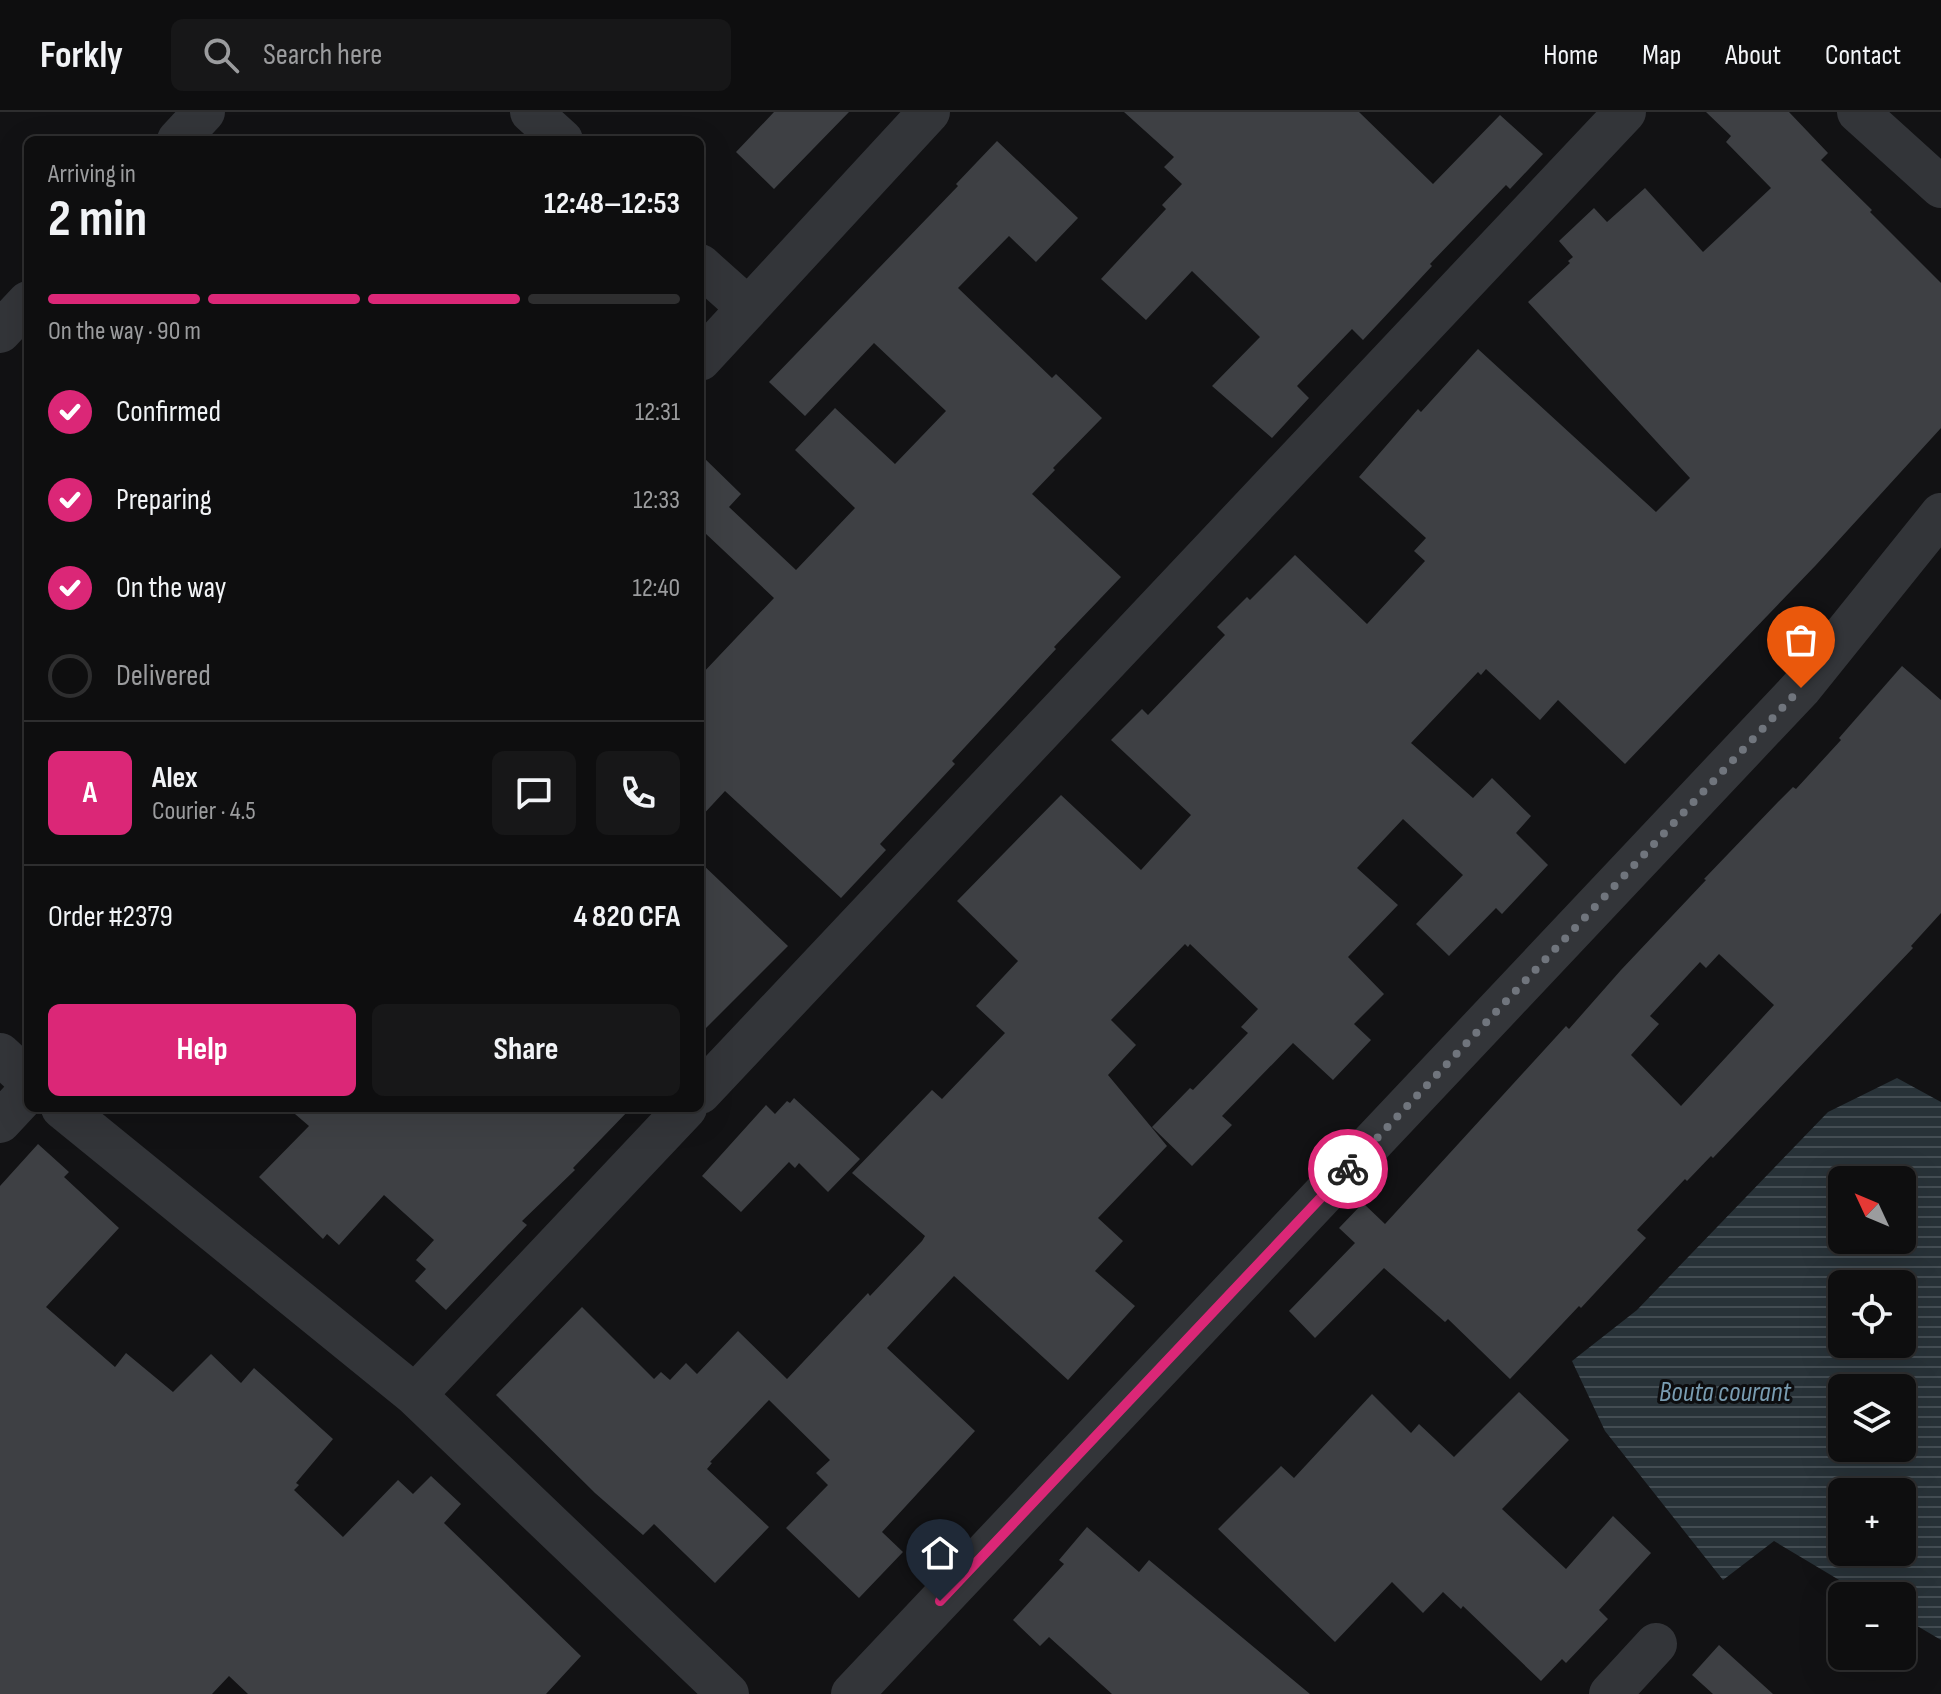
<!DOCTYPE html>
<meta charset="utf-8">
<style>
:root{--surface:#0e0e0f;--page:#171718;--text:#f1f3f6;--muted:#9b9c9e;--line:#2e2e2f;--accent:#db2777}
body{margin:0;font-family:"Sofia Sans Condensed",sans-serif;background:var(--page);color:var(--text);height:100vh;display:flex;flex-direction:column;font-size:30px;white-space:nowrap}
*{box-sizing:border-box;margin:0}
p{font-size:26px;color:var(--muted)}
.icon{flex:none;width:44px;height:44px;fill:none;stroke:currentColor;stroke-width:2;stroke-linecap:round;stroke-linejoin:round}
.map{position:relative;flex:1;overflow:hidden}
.details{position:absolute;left:24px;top:24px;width:680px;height:976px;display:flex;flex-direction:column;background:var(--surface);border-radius:12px;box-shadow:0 8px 32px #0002,0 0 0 2px var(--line)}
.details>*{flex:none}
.needle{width:52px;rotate:314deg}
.controls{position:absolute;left:1828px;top:1054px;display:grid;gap:16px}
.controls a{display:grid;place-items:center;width:88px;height:88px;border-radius:12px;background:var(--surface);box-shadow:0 8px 32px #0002,0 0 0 2px var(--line);font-size:40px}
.pin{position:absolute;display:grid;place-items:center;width:68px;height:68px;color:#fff;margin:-82px -34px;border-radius:50% 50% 50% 0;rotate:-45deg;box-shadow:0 0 8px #0007}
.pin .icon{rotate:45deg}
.courier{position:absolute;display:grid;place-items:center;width:80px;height:80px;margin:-40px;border:6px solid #db2777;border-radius:50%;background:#fff;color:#222;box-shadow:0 2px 10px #0007}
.head em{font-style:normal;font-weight:700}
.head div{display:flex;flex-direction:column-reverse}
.head{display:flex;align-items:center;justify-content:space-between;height:136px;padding:0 24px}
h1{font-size:52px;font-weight:700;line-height:60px}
.bar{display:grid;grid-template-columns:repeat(4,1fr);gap:12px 8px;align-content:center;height:96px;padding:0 24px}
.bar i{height:10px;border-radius:6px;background:var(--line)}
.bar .active{background:var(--accent)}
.bar p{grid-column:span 4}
.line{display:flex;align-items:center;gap:20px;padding:0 24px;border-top:2px solid var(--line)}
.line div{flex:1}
.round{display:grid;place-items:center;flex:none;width:84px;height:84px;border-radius:12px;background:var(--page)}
ol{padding:0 24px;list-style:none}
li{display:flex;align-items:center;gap:24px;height:88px}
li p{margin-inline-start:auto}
li .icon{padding:8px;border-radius:50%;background:var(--accent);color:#fff;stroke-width:4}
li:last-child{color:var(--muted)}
li i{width:44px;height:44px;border:4px solid var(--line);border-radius:50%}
.primary-button{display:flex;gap:16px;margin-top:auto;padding:16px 24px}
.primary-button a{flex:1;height:92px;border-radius:12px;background:var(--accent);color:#fff;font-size:32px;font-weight:700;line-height:92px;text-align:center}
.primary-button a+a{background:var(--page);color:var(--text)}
header{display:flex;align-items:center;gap:48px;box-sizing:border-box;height:112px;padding:0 40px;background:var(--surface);border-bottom:2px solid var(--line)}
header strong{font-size:38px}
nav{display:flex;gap:44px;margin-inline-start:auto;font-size:28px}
.search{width:560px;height:72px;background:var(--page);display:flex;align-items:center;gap:20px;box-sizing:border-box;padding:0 28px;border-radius:12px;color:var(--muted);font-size:30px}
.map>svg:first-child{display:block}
.water{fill:url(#water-rules);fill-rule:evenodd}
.building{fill:#3e4044;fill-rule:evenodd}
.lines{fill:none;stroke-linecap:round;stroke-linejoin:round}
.street{stroke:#333539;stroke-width:42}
.done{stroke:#70757d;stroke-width:8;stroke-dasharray:0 14.4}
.route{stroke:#db2777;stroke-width:10}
.labels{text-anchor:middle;stroke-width:6;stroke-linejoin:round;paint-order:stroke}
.water-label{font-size:28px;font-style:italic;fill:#799cb1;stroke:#0d0d0f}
</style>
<header>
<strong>Forkly</strong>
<div class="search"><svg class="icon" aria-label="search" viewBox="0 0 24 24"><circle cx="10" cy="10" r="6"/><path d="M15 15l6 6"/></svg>Search here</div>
<nav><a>Home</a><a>Map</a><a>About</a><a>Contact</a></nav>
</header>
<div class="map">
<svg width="1941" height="1582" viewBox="0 0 1941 1582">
<defs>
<pattern id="water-rules" width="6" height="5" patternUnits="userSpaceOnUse" patternTransform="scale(2)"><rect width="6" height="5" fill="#283238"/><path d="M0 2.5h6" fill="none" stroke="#444d53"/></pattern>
</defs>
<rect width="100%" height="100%" fill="#121214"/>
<path class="water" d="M1897,966L1941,990V1528L1902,1505V1484H1866L1774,1429L1723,1468L1605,1319L1572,1249L1637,1198L1828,1000ZM1842,1068H1902V1128H1842ZM1842,1172H1902V1232H1842ZM1842,1276H1902V1336H1842ZM1842,1380H1902V1440H1842Z"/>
<path class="building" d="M774,0H849L774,77L736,40Z
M1124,0H1359L1433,72L1500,3L1543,42L1510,77L1506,73L1430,152L1432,154L1363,228L1352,217L1297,274L1309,286L1272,326L1212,274L1260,225L1192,159L1146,208L1101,167L1166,97L1162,93L1182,72L1164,55L1174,45Z
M1706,0H1789L1828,41L1821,48L1872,98L1870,100L1941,171V316L1816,453L1625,652L1558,588L1540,608L1486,557L1481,563L1478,560L1411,631L1473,686L1492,666L1531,704L1516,721L1548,753L1502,802L1496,796L1449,844L1416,812L1463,763L1403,707L1357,756L1398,793L1348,845L1384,882L1354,912L1371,928L1333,968L1293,931L1222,1004L1232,1013L1192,1054L1152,1015L1190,976L1193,978L1248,921L1241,915L1258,897L1190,832L1188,835L1185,832L1111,908L1136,933L1108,963L1167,1034L1098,1106L1123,1129L1095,1159L1135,1194L1068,1268L954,1164L887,1236L975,1319L882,1420L903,1440L859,1486L786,1416L828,1373L816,1361L830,1348L769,1288L710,1350L712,1351L707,1357L769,1415L715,1471L654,1412L643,1423L595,1381L496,1283L582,1195L654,1267L661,1260L670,1268L686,1251L697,1262L738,1219L787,1267L868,1181L870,1184L922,1129L925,1124L852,1061L932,978L942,987L1005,921L976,894L1018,849L957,789L1061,683L1141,758L1191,703L1111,628L1142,597L1148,603L1225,523L1217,515L1247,485L1250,488L1295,443L1367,512L1425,449L1414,439L1426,426L1359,365L1418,297L1421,300L1478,237L1656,400L1690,366L1528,190L1570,151L1568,149L1573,145L1559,129L1594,96L1607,110L1645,76L1703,140L1771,76L1726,30L1731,24Z
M997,29L1078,106L1036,150L1009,124L958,176L1052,266L1056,262L1102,306L1053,356L1055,358L1032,382L1121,465L1054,535L1056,537L952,649L955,652L880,732L886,738L841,786L725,679L700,706V564L774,486L705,421L700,426V342L741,382L729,395L796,458L855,396L795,338L835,296L895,352L946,299L874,231L805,304L769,270L958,74L956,72Z
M1902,554L1941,588V801L1911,834L1913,836L1713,1046L1711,1044L1687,1069L1685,1067L1637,1118L1646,1126L1581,1196L1579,1194L1510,1267L1448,1207L1445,1210L1384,1156L1315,1226L1289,1199L1355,1131L1339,1116L1363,1091L1385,1112L1566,914L1569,917L1621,858L1706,768L1704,767L1778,690L1793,675L1796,677L1841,628L1839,626ZM1719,842L1774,893L1681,994L1631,943L1659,912L1650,904L1700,850L1706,856Z
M700,750L788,834L700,922Z
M794,986L860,1047L828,1080L799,1051L795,1056L789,1050L741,1100L702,1064L766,993L775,1002L787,989L790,991Z
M288,996H631L573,1056L575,1058L522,1109L527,1113L446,1198L415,1169L426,1157L416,1148L434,1128L384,1083L339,1133L327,1122L323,1127L259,1065L309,1014Z
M38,1032L69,1060L64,1065L119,1116L46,1195L115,1255L126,1241L173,1280L211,1242L241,1271L254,1256L333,1327L296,1371L299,1373L294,1378L343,1425L398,1368L413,1382L431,1364L461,1392L444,1411L581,1544L546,1582H248L229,1564L212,1582H0V1074Z
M1519,1280L1569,1328L1502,1397L1566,1457L1613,1404L1651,1441L1599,1498L1608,1507L1566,1551L1562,1547L1541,1569L1463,1494L1461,1497L1443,1480L1423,1501L1392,1470L1335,1530L1218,1417L1281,1354L1294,1366L1372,1282L1411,1321L1419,1312L1454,1345Z
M1087,1415L1139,1460L1149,1448L1310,1582H1112L1049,1525L1040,1534L1013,1508L1064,1452L1059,1448Z
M1719,1533L1773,1582H1713L1692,1563Z"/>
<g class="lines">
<path class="street" d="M531,0L562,28
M1858,0L1941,75
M178,28L204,0
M700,153L748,196
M0,220L28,190
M700,248L929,0
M0,942L28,968
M700,981L1625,0
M62,996L415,1283L728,1582
M0,1010L28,980
M415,1283L686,996
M852,1582L1801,576L1941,402
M1610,1582L1656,1532"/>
</g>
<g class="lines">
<path class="done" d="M1348,1057L1801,576"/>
<path class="route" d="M940,1489L1348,1057"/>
</g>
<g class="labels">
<g class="water-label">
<text x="1725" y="1289">Bouta courant</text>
</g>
</g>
</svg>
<div class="controls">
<a><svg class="needle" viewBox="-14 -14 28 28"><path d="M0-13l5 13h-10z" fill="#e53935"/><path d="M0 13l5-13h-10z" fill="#9b9c9e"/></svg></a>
<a><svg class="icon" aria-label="locate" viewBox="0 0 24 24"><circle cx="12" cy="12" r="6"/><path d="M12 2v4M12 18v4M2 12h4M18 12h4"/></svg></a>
<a><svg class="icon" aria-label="layers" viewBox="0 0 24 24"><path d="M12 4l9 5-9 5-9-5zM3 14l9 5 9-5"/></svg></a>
<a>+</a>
<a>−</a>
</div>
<div class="pin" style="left:1801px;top:576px;background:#ea580c"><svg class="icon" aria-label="bag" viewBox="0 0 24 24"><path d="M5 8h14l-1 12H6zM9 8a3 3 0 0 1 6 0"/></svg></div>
<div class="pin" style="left:940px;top:1489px;background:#1f2937"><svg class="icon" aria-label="home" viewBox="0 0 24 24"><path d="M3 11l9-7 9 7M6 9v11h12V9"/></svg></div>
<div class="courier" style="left:1348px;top:1057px"><svg class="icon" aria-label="bike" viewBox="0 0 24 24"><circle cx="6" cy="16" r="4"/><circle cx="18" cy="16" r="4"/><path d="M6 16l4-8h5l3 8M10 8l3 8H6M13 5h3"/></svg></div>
<section class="details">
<div class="head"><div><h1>2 min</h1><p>Arriving in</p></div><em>12:48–12:53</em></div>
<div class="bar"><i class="active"></i><i class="active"></i><i class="active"></i><i></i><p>On the way · 90 m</p></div>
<ol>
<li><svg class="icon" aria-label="check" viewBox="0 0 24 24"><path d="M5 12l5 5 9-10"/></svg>Confirmed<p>12:31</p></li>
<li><svg class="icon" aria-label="check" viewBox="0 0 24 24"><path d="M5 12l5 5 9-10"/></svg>Preparing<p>12:33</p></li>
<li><svg class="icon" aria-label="check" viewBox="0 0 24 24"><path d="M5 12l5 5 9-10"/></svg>On the way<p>12:40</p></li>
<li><i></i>Delivered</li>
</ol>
<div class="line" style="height:144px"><b class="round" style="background:var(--accent);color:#fff">A</b><div><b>Alex</b><p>Courier · 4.5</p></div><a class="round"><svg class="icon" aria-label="chat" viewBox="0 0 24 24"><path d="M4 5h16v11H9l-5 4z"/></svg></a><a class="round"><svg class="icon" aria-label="phone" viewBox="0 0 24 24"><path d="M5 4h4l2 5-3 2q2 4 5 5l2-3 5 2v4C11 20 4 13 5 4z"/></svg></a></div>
<div class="line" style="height:104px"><div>Order #2379</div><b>4 820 CFA</b></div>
<div class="primary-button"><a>Help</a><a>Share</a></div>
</section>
</div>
